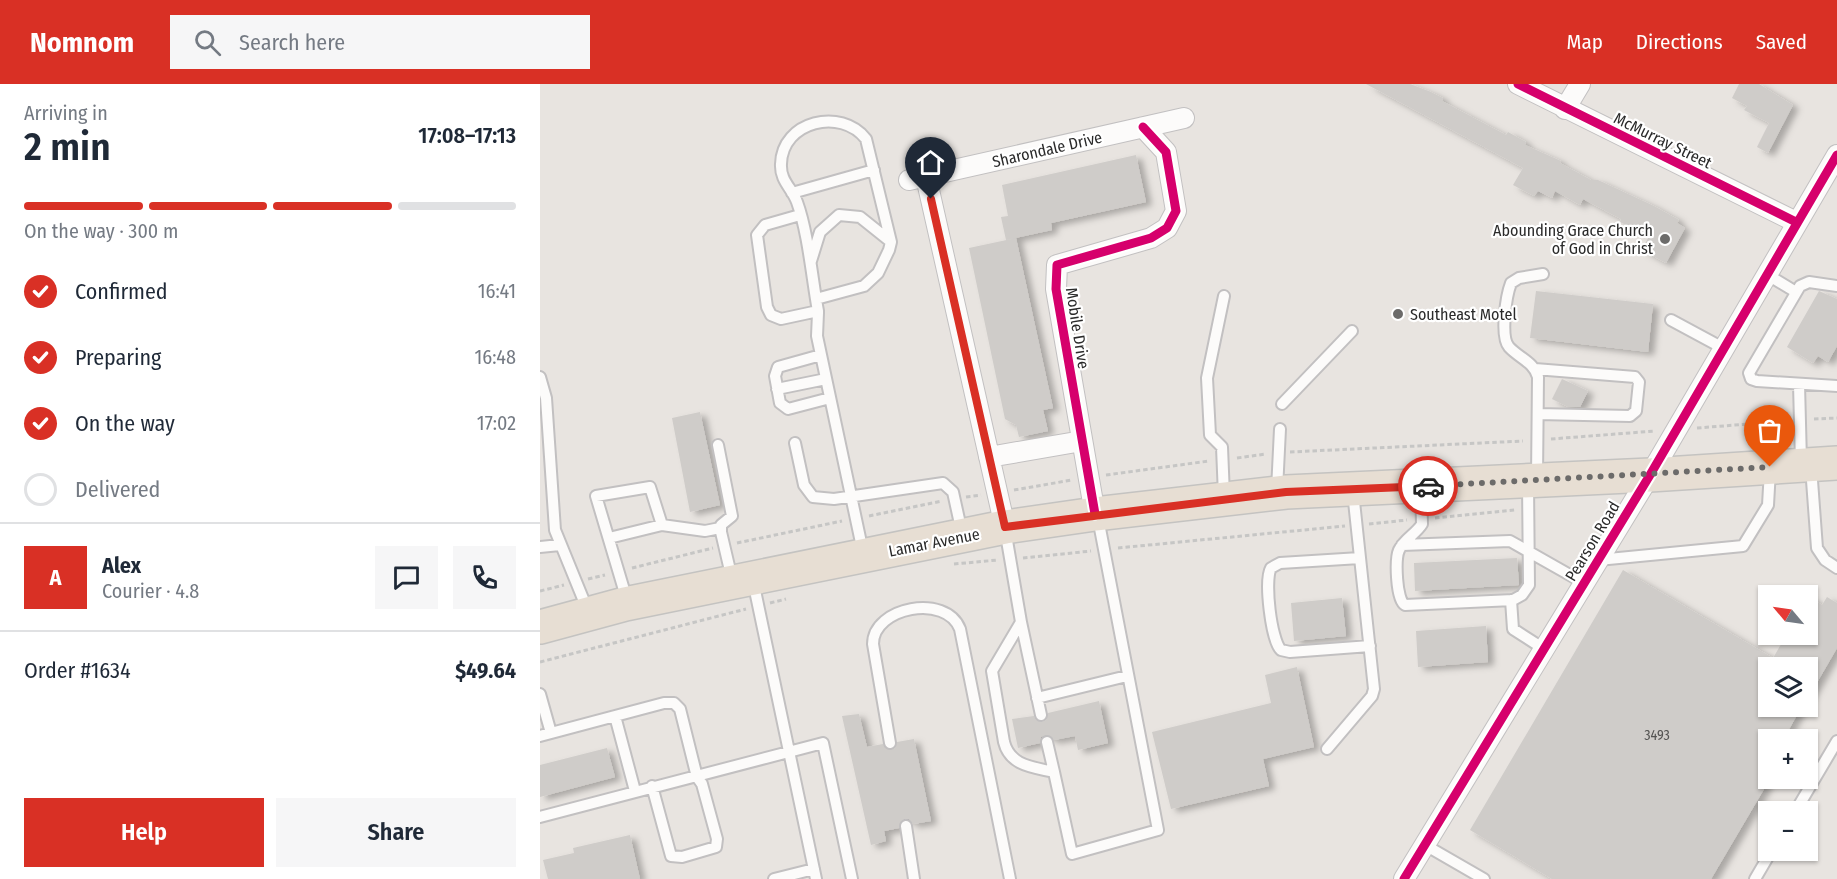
<!DOCTYPE html>
<meta charset="utf-8">
<style>
:root{--surface:#fff;--page:#f6f6f7;--text:#1f2937;--muted:#747a83;--line:#e0e1e3;--accent:#d93025}
body{margin:0;font-family:"Fira Sans Condensed",sans-serif;background:var(--page);color:var(--text);height:100vh;display:flex;flex-direction:column;font-size:22px;white-space:nowrap}
*{box-sizing:border-box;margin:0}
p{font-size:20px;color:var(--muted)}
.icon{flex:none;width:33px;height:33px;fill:none;stroke:currentColor;stroke-width:2;stroke-linecap:round;stroke-linejoin:round}
.map{position:relative;flex:1;overflow:hidden}
.drawer{display:flex;flex-direction:column;background:var(--surface);width:540px}
.drawer>*{flex:none}
.needle{width:39px;rotate:299deg}
.buttons{position:absolute;left:1218px;top:501px;display:grid;gap:12px}
.buttons a{display:grid;place-items:center;width:60px;height:60px;border-radius:0px;background:var(--surface);box-shadow:0 2px 4px #0004;font-size:30px}
.pin{position:absolute;display:grid;place-items:center;width:51px;height:51px;color:#fff;margin:-62px -26px;border-radius:50% 50% 50% 0;rotate:-45deg;box-shadow:0 0 6px #0007}
.pin .icon{rotate:45deg}
.courier{position:absolute;display:grid;place-items:center;width:60px;height:60px;margin:-30px;border:4px solid #d93025;border-radius:50%;background:#fff;color:#222;box-shadow:0 2px 8px #0007}
.summary em{font-style:normal;font-weight:600}
.summary div{display:flex;flex-direction:column-reverse}
.summary{display:flex;align-items:center;justify-content:space-between;height:102px;padding:0 24px}
h1{font-size:39px;font-weight:600;line-height:45px}
.bar{display:grid;grid-template-columns:repeat(4,1fr);gap:9px 6px;align-content:center;height:72px;padding:0 24px}
.bar i{height:8px;border-radius:4px;background:var(--line)}
.bar .active{background:var(--accent)}
.bar p{grid-column:span 4}
.line{display:flex;align-items:center;gap:15px;padding:0 24px;border-top:2px solid var(--line)}
.line div{flex:1}
.round{display:grid;place-items:center;flex:none;width:63px;height:63px;border-radius:0px;background:var(--page)}
ol{padding:0 24px;list-style:none}
li{display:flex;align-items:center;gap:18px;height:66px}
li p{margin-inline-start:auto}
li .icon{padding:6px;border-radius:50%;background:var(--accent);color:#fff;stroke-width:4}
li:last-child{color:var(--muted)}
li i{width:33px;height:33px;border:3px solid var(--line);border-radius:50%}
.button{display:flex;gap:12px;margin-top:auto;padding:12px 24px}
.button a{flex:1;height:69px;border-radius:0px;background:var(--accent);color:#fff;font-size:24px;font-weight:600;line-height:69px;text-align:center}
.button a+a{background:var(--page);color:var(--text)}
header{display:flex;align-items:center;gap:36px;box-sizing:border-box;height:84px;padding:0 30px;background:var(--accent);color:#fff}
header strong{font-size:28px}
nav{display:flex;gap:33px;margin-inline-start:auto;font-size:21px}
.search{width:420px;height:54px;background:var(--page);display:flex;align-items:center;gap:15px;box-sizing:border-box;padding:0 21px;border-radius:0px;color:var(--muted);font-size:22px}
main{display:flex;flex:1;min-height:0}
.map>svg:first-child{display:block}
.building{fill:#cfccc9;filter:url(#shadow)}
.lines{fill:none;stroke-linecap:round;stroke-linejoin:round}
.service-casing{stroke:#c2c0c1;stroke-width:14}
.minor-casing{stroke:#c2c0c1;stroke-width:22}
.trunk-casing{stroke:#c4c3c1;stroke-width:36}
.path{stroke:#c6c6c5;stroke-width:3;stroke-dasharray:4.5 3;stroke-linecap:butt}
.service{stroke:#fcfbfa;stroke-width:10}
.minor{stroke:#fcfbfa;stroke-width:20}
.trunk{stroke:#e7ded3;stroke-width:33}
.cycleway-casing{stroke:#fff;stroke-width:13}
.cycleway{stroke:#d6006c;stroke-width:9}
.done{stroke:#6c6b6a;stroke-width:6;stroke-dasharray:0 10.8}
.route{stroke:#d93025;stroke-width:8}
.poi-dot{fill:#6c6b6a;stroke:#fff;stroke-width:2}
.labels{text-anchor:middle;stroke-width:4.5;stroke-linejoin:round;paint-order:stroke}
.number-label{font-size:14px;fill:#545352}
.street-label{font-size:16px;fill:#2a2a2a;stroke:#fff}
.poi-label{font-size:16px;fill:#2a2a2a;stroke:#fff;text-anchor:end}
</style>
<header>
<strong>Nomnom</strong>
<div class="search"><svg class="icon" aria-label="search" viewBox="0 0 24 24"><circle cx="10" cy="10" r="6"/><path d="M15 15l6 6"/></svg>Search here</div>
<nav><a>Map</a><a>Directions</a><a>Saved</a></nav>
</header>
<main>
<section class="drawer">
<div class="summary"><div><h1>2 min</h1><p>Arriving in</p></div><em>17:08–17:13</em></div>
<div class="bar"><i class="active"></i><i class="active"></i><i class="active"></i><i></i><p>On the way · 300 m</p></div>
<ol>
<li><svg class="icon" aria-label="check" viewBox="0 0 24 24"><path d="M5 12l5 5 9-10"/></svg>Confirmed<p>16:41</p></li>
<li><svg class="icon" aria-label="check" viewBox="0 0 24 24"><path d="M5 12l5 5 9-10"/></svg>Preparing<p>16:48</p></li>
<li><svg class="icon" aria-label="check" viewBox="0 0 24 24"><path d="M5 12l5 5 9-10"/></svg>On the way<p>17:02</p></li>
<li><i></i>Delivered</li>
</ol>
<div class="line" style="height:108px"><b class="round" style="background:var(--accent);color:#fff">A</b><div><b>Alex</b><p>Courier · 4.8</p></div><a class="round"><svg class="icon" aria-label="chat" viewBox="0 0 24 24"><path d="M4 5h16v11H9l-5 4z"/></svg></a><a class="round"><svg class="icon" aria-label="phone" viewBox="0 0 24 24"><path d="M5 4h4l2 5-3 2q2 4 5 5l2-3 5 2v4C11 20 4 13 5 4z"/></svg></a></div>
<div class="line" style="height:78px"><div>Order #1634</div><b>$49.64</b></div>
<div class="button"><a>Help</a><a>Share</a></div>
</section>
<div class="map">
<svg width="1297" height="795" viewBox="0 0 1297 795">
<defs>
<filter id="shadow"><feDropShadow dx="6" dy="3.5" stdDeviation="3" flood-color="#0004"/></filter>
</defs>
<rect width="100%" height="100%" fill="#e8e4e0"/>
<path class="building" d="M826,0H870L891,8L903,14L902,17L966,51L968,48L986,58L985,61L1021,77L1020,79L1051,96H1058L1114,122L1139,136L1137,139L1145,144L1126,179L1102,166L1109,152L1080,138L1081,135L1043,115L1040,121L1015,107L1012,114L998,107L994,112L973,101L983,84Z
M1199,0H1219L1253,21L1228,69L1217,63L1229,39L1204,26L1207,22L1192,14Z
M596,71L606,118L511,139L512,146L466,156L461,133L468,132L462,101Z
M476,154L513,324L503,326L508,347L479,353L476,341L465,335L429,164Z
M996,207L1113,220L1108,268L990,254Z
M1279,207L1297,215V262L1288,278L1278,272L1273,279L1247,263Z
M1022,295L1048,307L1040,323H1028L1012,315Z
M160,328L180,421L150,428L132,334Z
M977,474L979,501L875,507L874,479Z
M1083,486L1233,574L1247,550H1268V512L1282,521L1287,513L1297,519V564L1268,614V584H1228V622H1262L1243,656H1228V680L1219,695L1227,700L1171,795H1012L930,746Z
M802,514L806,552L754,557L751,519Z
M946,542L948,578L878,583L876,547Z
M757,583L774,663L723,675L729,702L631,725L612,648L731,619L725,591Z
M559,617L568,659L538,666L535,652L514,656L506,651L501,653L500,659L478,664L472,635L494,632L496,636L502,638L506,636L508,629Z
M319,630L327,663L343,660L351,666L355,664L357,658L374,655L391,737L373,740L369,735H364L359,744L344,747L346,757L331,761L302,632Z
M67,664L75,693L0,713V681Z
M90,751L100,795H8L3,776L34,769L33,764Z"/>
<g class="lines">
<g class="service-casing">
<path id="service" d="M252,109L334,86
M260,131L225,141L217,151L227,223L231,231L241,235L278,227
M271,177L280,148L299,131L320,133L350,157
M1226,190L1256,208
M1297,202L1269,198L1260,202L1209,289L1211,295L1217,297L1297,302
M276,215L324,202L338,189L349,166L351,158L326,55C301,23 242,37 241,80C240,97 252,104 257,118C268,148 272,194 278,227V229L277,252L323,468
M1131,236L1183,264
M281,271L238,283L235,292L240,319L248,325L290,314
M995,285L1095,293L1099,298L1096,327L1090,332L998,330
M0,293L6,314L15,446L48,527
M1259,300L1261,378
M237,305L286,295
M742,320L812,247
M255,359L264,401L273,413L294,415L403,399L413,408L422,449
M178,361L192,432L181,441V448L192,495
M1271,383L1277,464L1285,476L1297,484
M997,393L998,293C994,278 979,274 969,263C960,253 966,212 971,199L979,194L1003,190
M737,406L740,345
M881,406L882,440C876,450 864,455 859,466C855,475 856,516 865,521L973,516L982,511L989,501L988,400
M684,412L682,363L670,351L667,294L684,212
M465,445L481,538L452,587L464,658C470,682 493,683 514,688L532,770L618,746L558,434
M69,454L122,441L165,447L180,444
M862,461L970,457L1044,499
M0,463L20,461
M820,474L740,479L731,484C724,496 731,556 741,566L750,568L830,562
M1058,476L1203,462L1228,421L1230,386
M213,497L276,795
M87,516L56,412L110,403L122,441
M971,516L973,545L1004,565
M481,538L501,631
M0,610L11,649
M497,614L587,592
M75,632L95,707
M0,652L124,619H134L140,625L157,693L162,700L177,755L176,763L142,773L131,772L112,702
M507,658L514,688
M350,659L333,560C333,523 406,509 420,545L470,795
M787,665L832,612L834,605L813,408
M1255,728L1297,657
M0,733L283,659L312,795
M366,742L374,795
M885,761L944,795
M234,795L274,785
M1215,795L1232,766"/>
</g>
<g class="minor-casing">
<path id="minor" d="M978,0L1256,138
M1025,25L1040,0
M386,93L465,443
M369,96L644,34
M449,373L542,357
M555,430L516,205L517,181L611,154L627,144L636,127L626,68L603,43
M864,795L1110,391L1297,71"/>
</g>
<g class="trunk-casing">
<path id="trunk" d="M0,543L85,520L465,443L555,430L746,408L1110,391L1297,379"/>
</g>
<path class="path" d="M1274,335L1297,334
M1157,344L1247,337
M1011,355L1115,347
M750,368L983,357
M697,374L726,370
M566,391L669,377
M474,406L532,396
M426,413L441,411
M329,432L402,417
M895,434L975,426
M829,440L867,436
M197,459L302,437
M578,464L805,442
M483,474L551,467
M414,480L458,476
M92,484L173,464
M48,495L65,491
M0,507L24,501
M230,519L246,515
M0,578L206,525"/>
<use href="#service" class="service"/>
<use href="#minor" class="minor"/>
<use href="#trunk" class="trunk"/>
<g class="cycleway-casing">
<path id="cycleway" d="M978,0L1256,138
M555,430L516,205L517,181L611,154L627,144L636,127L626,68L603,43
M864,795L1110,391L1297,71"/>
</g>
<use href="#cycleway" class="cycleway"/>
</g>
<g class="lines">
<path class="done" d="M888,402L1230,383"/>
<path class="route" d="M391,115L465,443L746,408L888,402"/>
</g>
<g class="poi-dot">
<circle cx="1125" cy="155" r="6"/>
<circle cx="858" cy="230" r="6"/>
</g>
<g class="labels">
<g class="number-label">
<text x="1117" y="656">3493</text>
</g>
<g class="street-label">
<text transform="translate(1123 56) rotate(26)" y="6">McMurray Street</text>
<text transform="translate(507 65) rotate(-13)" y="6">Sharondale Drive</text>
<text transform="translate(538 244) rotate(81)" y="6">Mobile Drive</text>
<text transform="translate(1052 457) rotate(-59)" y="6">Pearson Road</text>
<text transform="translate(394 458) rotate(-11)" y="6">Lamar Avenue</text>
</g>
<g class="poi-label">
<text x="1113" y="152">Abounding Grace Church<tspan x="1113" dy="18">of God in Christ</tspan></text>
<text x="870" y="236" text-anchor="start">Southeast Motel</text>
</g>
</g>
</svg>
<div class="buttons">
<a><svg class="needle" viewBox="-14 -14 28 28"><path d="M0-13l5 13h-10z" fill="#e53935"/><path d="M0 13l5-13h-10z" fill="#747a83"/></svg></a>
<a><svg class="icon" aria-label="layers" viewBox="0 0 24 24"><path d="M12 4l9 5-9 5-9-5zM3 14l9 5 9-5"/></svg></a>
<a>+</a>
<a>−</a>
</div>
<div class="pin" style="left:1230px;top:383px;background:#ea580c"><svg class="icon" aria-label="bag" viewBox="0 0 24 24"><path d="M5 8h14l-1 12H6zM9 8a3 3 0 0 1 6 0"/></svg></div>
<div class="pin" style="left:391px;top:115px;background:#1f2937"><svg class="icon" aria-label="home" viewBox="0 0 24 24"><path d="M3 11l9-7 9 7M6 9v11h12V9"/></svg></div>
<div class="courier" style="left:888px;top:402px"><svg class="icon" aria-label="car" viewBox="0 0 24 24"><path d="M5 17H2v-5l4-1 3-4h7l3 4 3 1v5h-3M9 17h6M6 11h13"/><circle cx="7" cy="17" r="2"/><circle cx="17" cy="17" r="2"/></svg></div>
</div>
</main>
